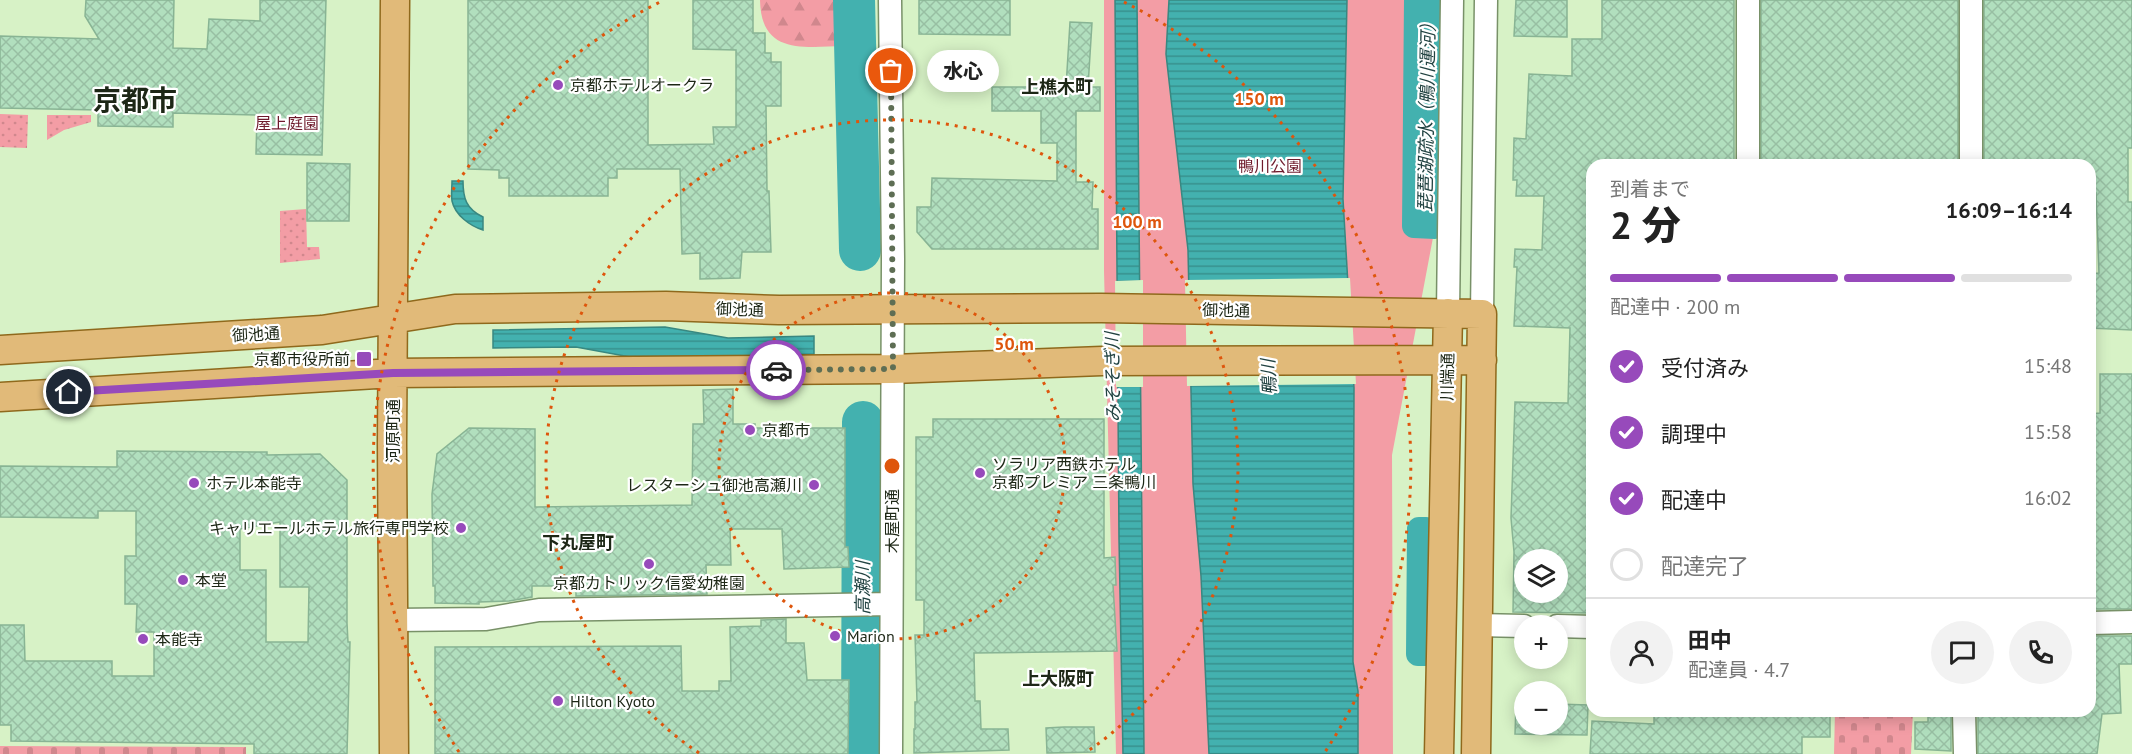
<!DOCTYPE html>
<html lang="ja">
<meta charset="utf-8">
<style>
:root{--surface:#fff;--page:#f2f2f2;--text:#222;--muted:#767676;--line:#e0e0e0;--accent:#974abb}
body{margin:0;font-family:"PT Sans","Noto Sans JP",sans-serif;background:var(--page);color:var(--text);height:100vh;display:flex;flex-direction:column;font-size:22px;white-space:nowrap}
*{box-sizing:border-box;margin:0}
p{font-size:20px;color:var(--muted)}
.icon{flex:none;width:33px;height:33px;fill:none;stroke:currentColor;stroke-width:2;stroke-linecap:round;stroke-linejoin:round}
.map{position:relative;flex:1;overflow:hidden}
.panel{position:absolute;left:1586px;top:159px;width:510px;height:558px;display:flex;flex-direction:column;background:var(--surface);border-radius:18px;box-shadow:0 3px 15px #0003}
.panel>*{flex:none}
.controls{position:absolute;left:1514px;top:549px;display:grid;gap:12px}
.controls a{display:grid;place-items:center;width:54px;height:54px;border-radius:50%;background:var(--surface);box-shadow:0 3px 15px #0003;font-size:30px}
.pin{position:absolute;display:grid;place-items:center;width:51px;height:51px;color:#fff;margin:-26px;border:3px solid #fff;border-radius:50%;box-shadow:0 2px 6px #0007}
.courier{position:absolute;display:grid;place-items:center;width:60px;height:60px;margin:-30px;border:4px solid #974abb;border-radius:50%;background:#fff;color:#222;box-shadow:0 2px 8px #0007}
.bubble{position:absolute;height:42px;border-radius:21px;background:var(--surface);box-shadow:0 3px 15px #0003;font-size:20px;font-weight:800;line-height:42px;text-align:center}
.head em{font-style:normal;font-weight:800}
.head div{display:flex;flex-direction:column-reverse}
.head{display:flex;align-items:center;justify-content:space-between;height:102px;padding:0 24px}
h1{font-size:39px;font-weight:800;line-height:45px}
.bar{display:grid;grid-template-columns:repeat(4,1fr);gap:9px 6px;align-content:center;height:72px;padding:0 24px}
.bar i{height:8px;border-radius:4px;background:var(--line)}
.bar .active{background:var(--accent)}
.bar p{grid-column:span 4}
.line{display:flex;align-items:center;gap:15px;padding:0 24px;border-top:2px solid var(--line)}
.line div{flex:1}
.round{display:grid;place-items:center;flex:none;width:63px;height:63px;border-radius:32px;background:var(--page)}
ol{padding:0 24px;list-style:none}
li{display:flex;align-items:center;gap:18px;height:66px}
li p{margin-inline-start:auto}
li .icon{padding:6px;border-radius:50%;background:var(--accent);color:#fff;stroke-width:4}
li:last-child{color:var(--muted)}
li i{width:33px;height:33px;border:3px solid var(--line);border-radius:50%}
.map>svg:first-child{display:block}
.grass{fill:url(#grass-dots)}
.forest{fill:url(#forest-firs)}
.cemetery{fill:url(#cemetery-stones)}
.park{fill:#f39da5}
.water{fill:url(#water-rules);stroke:#388881;stroke-width:1.5}
.pier{fill:#d7f2c6}
.lines{fill:none;stroke-linecap:round;stroke-linejoin:round}
.canal{stroke:#43b1af;stroke-width:24}
.river{stroke:#43b1af;stroke-width:42}
.building{fill:url(#building-cross-hatch);stroke:#88b494;stroke-width:1.5;fill-rule:evenodd}
.minor-casing{stroke:#789168;stroke-width:25}
.major-casing{stroke:#8f691c;stroke-width:31}
.minor{stroke:#fff;stroke-width:22}
.major{stroke:#e1ba79;stroke-width:28}
.done{stroke:#5e6e54;stroke-width:6;stroke-dasharray:0 10.8}
.route{stroke:#974abb;stroke-width:8}
.ring{fill:none;stroke:#de560c;stroke-width:3;stroke-dasharray:3 6}
.poi-dot{fill:#974abb;stroke:#fff;stroke-width:2}
.labels{text-anchor:middle;stroke-width:4.5;stroke-linejoin:round;paint-order:stroke}
.poi-label{font-size:16px;fill:#1d2716;stroke:#fff;text-anchor:start}
.park-label{font-size:16px;fill:#6f1b2c;stroke:#fff}
.street-label{font-size:16px;fill:#1d2716;stroke:#fff}
.neighbourhood-label{font-size:18px;font-weight:bold;fill:#1d2716;stroke:#fff}
.water-label{font-size:18px;font-style:italic;fill:#224342;stroke:#fff}
.town-label{font-size:28px;font-weight:bold;fill:#1d2716;stroke:#fff}
.centre{fill:#de560c;stroke:#fff;stroke-width:3}
.ring-label{font-size:18px;text-anchor:middle;font-weight:bold;fill:#de560c;stroke:#fff;stroke-width:4.5;stroke-linejoin:round;paint-order:stroke}
</style>
<div class="map">
<svg width="2132" height="754" viewBox="0 0 2132 754">
<defs>
<pattern id="grass-dots" width="8" height="8" patternUnits="userSpaceOnUse" patternTransform="scale(1.5)"><rect width="8" height="8" fill="#f39da5"/><path d="M2 2h.1M6 6h.1" fill="none" stroke="#d0878d" stroke-width="1.8" stroke-linecap="round"/></pattern>
<pattern id="forest-firs" width="22" height="20" patternUnits="userSpaceOnUse" patternTransform="scale(1.5)"><rect width="22" height="20" fill="#f39da5"/><path d="M5 1l3.5 6h-7zM16 11l3.5 6h-7z" fill="#d0878d"/></pattern>
<pattern id="cemetery-stones" width="16" height="16" patternUnits="userSpaceOnUse" patternTransform="scale(1.5)"><rect width="16" height="16" fill="#f39da5"/><path d="M2 7V4a2 2 0 0 1 4 0v3zM10 15v-3a2 2 0 0 1 4 0v3z" fill="#d0878d"/></pattern>
<pattern id="water-rules" width="6" height="5" patternUnits="userSpaceOnUse" patternTransform="scale(1.5)"><rect width="6" height="5" fill="#43b1af"/><path d="M0 2.5h6" fill="none" stroke="#37908d"/></pattern>
<pattern id="building-cross-hatch" width="8" height="8" patternUnits="userSpaceOnUse" patternTransform="scale(1.5)"><rect width="8" height="8" fill="#b1dfbe"/><path d="M0 0l8 8M0 8l8-8" fill="none" stroke="#98bfa3"/></pattern>
</defs>
<rect width="100%" height="100%" fill="#d7f2c6"/>
<path class="grass" d="M0,114L28,115L27,148L0,147Z
M47,115H91V122L64,130L47,140Z
M306,209L307,247H319L320,259L280,263V211Z"/>
<path class="forest" d="M760,0H845L844,46C803,47 761,55 760,0Z"/>
<path class="cemetery" d="M1835,711H1913L1911,754H1834Z
M0,746L246,747V754H0Z"/>
<path class="park" d="M1104,0H1438L1435,227L1392,455L1393,754H1116L1104,271Z"/>
<path class="water" d="M1115,0H1137L1144,754H1123L1119,539Z
M1169,0H1347L1343,199L1354,388L1353,662L1358,691V754H1209L1201,576L1193,484L1188,250L1166,54Z
M452,181H463C463,198 466,209 483,217V230C470,226 455,215 452,201C451,195 452,187 452,181Z
M665,327L728,338L814,336V354L641,359L576,347L493,348V330Z"/>
<path class="pier" d="M1350,278L1356,384L1187,386L1185,280Z
M1143,280V387H1116L1115,281Z"/>
<g class="lines">
<path class="canal" d="M1436,0H1416L1414,226L1435,227L1439,0
M1419,529H1426L1430,595V654H1418Z"/>
<path class="river" d="M854,0L860,250
M862,754L863,422"/>
</g>
<path class="building" d="M86,0H174L173,48L207,49L209,19L260,21V0H326L322,155L256,154L257,115L173,113V127L98,126V110L0,108V36L99,39L85,16Z
M468,0H648V145L714,144L713,127H736V50L693,49V0H753V33H765V53H771V62H781V106H766L767,191H769L771,252H742L740,278L700,279V253L682,254L680,169H617V178H608V196H509V178H499V170L468,169Z
M919,0H1010V35L919,34Z
M1516,0H1567V37L1514,36Z
M1602,0H1734V165H1592V613L1513,612L1514,552L1511,518L1515,402L1568,403L1570,328L1514,326L1517,267H1514L1515,249L1542,250L1544,196H1516L1517,180H1513L1514,138L1526,139L1529,74L1572,76V39H1602ZM1524,560H1557V592H1524Z
M1761,0H1958V165H1761Z
M1984,0H2132V148H2128V202H2132V330L2090,328V274L2099,273L2096,193H2090V165H1984Z
M1070,22L1092,23L1088,87H1100V111H1076V182H1093L1092,209H1098V249H932L917,232V207H931L932,178L1057,181V143H1041V111H992V87H1066Z
M307,163L350,164L349,221H307Z
M2100,374H2132V609H2093V608H2090V414L2100,413Z
M733,389V424H755V428H845V547H848L849,567L784,569L782,529H730L731,565H706L707,594L576,596V586H532V597L509,601L479,602V604L435,603V586H433L432,494L437,454L469,428L535,429V507L692,505L693,424H704L703,390Z
M933,419H1104V558L1115,557L1116,585H1113L1117,651L974,653L975,701H980L981,729H1008L1009,750L914,753V729H915V702H917L915,635H924V600H916V437H933Z
M117,451L267,452V455L320,454L347,480V623L348,642H350L347,754H254V744L11,741V725H0V625H24L25,661H112V676H154V632H136L137,604H125V556H136V511H98V518L0,517V466L117,467ZM280,522V587H309L308,642H266V570H240V529Z
M786,619V643H804L807,680H849L848,754H435V647L681,646L682,691H719V681H731L730,627L761,626V620Z
M2093,636H2132V664H2119L2121,713L2102,714L2097,754H1978V711H2090V692H2095Z
M1516,704H1524V724H1557V704L1588,705L1587,735L1515,734Z
M1657,711H1830V737H1802V754H1590L1592,721L1654,724V714H1657Z
M1928,711H1951V751L1915,749V722H1928Z
M1064,727H1094L1095,752L1047,753L1046,728Z"/>
<g class="lines">
<g class="minor-casing">
<path id="minor" d="M890,0L893,259L891,754
M1748,165V0
M1971,165V0
M1448,313L1452,0
M1482,314L1486,0
M394,620L486,619L539,610L891,604
M2090,623L2132,622
M1477,625L1524,626
M1557,626L1592,627
M1964,711L1965,754"/>
</g>
<g class="major-casing">
<path id="major" d="M0,350L322,330L455,309L666,306L779,310L1101,308L1482,314L1476,754
M0,397L393,373L893,369L1102,361L1482,360
M394,754L392,443L395,0
M1439,754L1448,313"/>
</g>
<use href="#minor" class="minor"/>
<use href="#major" class="major"/>
</g>
<g class="lines">
<path class="done" d="M776,370L893,369L891,71"/>
<path class="route" d="M69,392L393,373L776,370"/>
</g>
<g class="ring">
<circle cx="892" cy="466" r="173"/>
<path d="M699 753A346 346 0 1 1 1085 753"/>
<path d="M459 752A519 519 0 0 1 660 2M1124 2A519 519 0 0 1 1325 752"/>
</g>
<g class="poi-dot">
<circle cx="558" cy="85" r="6"/>
<rect x="356" y="351" width="16" height="16" rx="3"/>
<circle cx="750" cy="430" r="6"/>
<circle cx="980" cy="473" r="6"/>
<circle cx="194" cy="483" r="6"/>
<circle cx="814" cy="485" r="6"/>
<circle cx="461" cy="528" r="6"/>
<circle cx="649" cy="564" r="6"/>
<circle cx="183" cy="580" r="6"/>
<circle cx="835" cy="636" r="6"/>
<circle cx="143" cy="639" r="6"/>
<circle cx="558" cy="701" r="6"/>
</g>
<g class="labels">
<g class="poi-label">
<text x="570" y="91">京都ホテルオークラ</text>
<text x="350" y="365" text-anchor="end">京都市役所前</text>
<text x="762" y="436">京都市</text>
<text x="992" y="470">ソラリア西鉄ホテル<tspan x="992" dy="18">京都プレミア 三条鴨川</tspan></text>
<text x="206" y="489">ホテル本能寺</text>
<text x="802" y="491" text-anchor="end">レスターシュ御池高瀬川</text>
<text x="449" y="534" text-anchor="end">キャリエールホテル旅行専門学校</text>
<text x="195" y="586">本堂</text>
<text x="649" y="589" text-anchor="middle">京都カトリック信愛幼稚園</text>
<text x="847" y="642">Marion</text>
<text x="155" y="645">本能寺</text>
<text x="570" y="707">Hilton Kyoto</text>
</g>
<g class="park-label">
<text x="287" y="129">屋上庭園</text>
<text x="1270" y="172">鴨川公園</text>
</g>
<g class="street-label">
<text transform="translate(740 309) rotate(2)" y="6">御池通</text>
<text transform="translate(1226 310) rotate(1)" y="6">御池通</text>
<text transform="translate(256 334) rotate(-3)" y="6">御池通</text>
<text transform="translate(1447 377) rotate(-89)" y="6">川端通</text>
<text transform="translate(393 431) rotate(-90)" y="6">河原町通</text>
<text transform="translate(892 521) rotate(-90)" y="6">木屋町通</text>
</g>
<g class="neighbourhood-label">
<text x="1057" y="93">上樵木町</text>
<text x="578" y="549">下丸屋町</text>
<text x="1058" y="685">上大阪町</text>
</g>
<g class="water-label">
<text transform="translate(1427 113) rotate(-89)" y="6">琵琶湖疏水（鴨川運河）</text>
<text transform="translate(1113 377) rotate(-91)" y="6">みそそぎ川</text>
<text transform="translate(1269 377) rotate(-93)" y="6">鴨川</text>
<text transform="translate(863 588) rotate(-90)" y="6">高瀬川</text>
</g>
<g class="town-label">
<text x="135" y="110">京都市</text>
</g>
</g>
<circle cx="892" cy="466" r="9" class="centre"/>
<g class="ring-label">
<text x="1259" y="105">150 m</text>
<text x="1137" y="228">100 m</text>
<text x="1014" y="350">50 m</text>
</g>
</svg>
<div class="controls">
<a><svg class="icon" aria-label="layers" viewBox="0 0 24 24"><path d="M12 4l9 5-9 5-9-5zM3 14l9 5 9-5"/></svg></a>
<a>+</a>
<a>−</a>
</div>
<div class="pin" style="left:891px;top:71px;background:#ea580c"><svg class="icon" aria-label="bag" viewBox="0 0 24 24"><path d="M5 8h14l-1 12H6zM9 8a3 3 0 0 1 6 0"/></svg></div>
<div class="pin" style="left:69px;top:392px;background:#1f2937"><svg class="icon" aria-label="home" viewBox="0 0 24 24"><path d="M3 11l9-7 9 7M6 9v11h12V9"/></svg></div>
<div class="courier" style="left:776px;top:370px"><svg class="icon" aria-label="car" viewBox="0 0 24 24"><path d="M5 17H2v-5l4-1 3-4h7l3 4 3 1v5h-3M9 17h6M6 11h13"/><circle cx="7" cy="17" r="2"/><circle cx="17" cy="17" r="2"/></svg></div>
<div class="bubble" style="left:927px;top:50px;width:72px">水心</div>
<section class="panel">
<div class="head"><div><h1>2 分</h1><p>到着まで</p></div><em>16:09–16:14</em></div>
<div class="bar"><i class="active"></i><i class="active"></i><i class="active"></i><i></i><p>配達中 · 200 m</p></div>
<ol>
<li><svg class="icon" aria-label="check" viewBox="0 0 24 24"><path d="M5 12l5 5 9-10"/></svg>受付済み<p>15:48</p></li>
<li><svg class="icon" aria-label="check" viewBox="0 0 24 24"><path d="M5 12l5 5 9-10"/></svg>調理中<p>15:58</p></li>
<li><svg class="icon" aria-label="check" viewBox="0 0 24 24"><path d="M5 12l5 5 9-10"/></svg>配達中<p>16:02</p></li>
<li><i></i>配達完了</li>
</ol>
<div class="line" style="height:108px"><a class="round"><svg class="icon" aria-label="person" viewBox="0 0 24 24"><circle cx="12" cy="8" r="4"/><path d="M4 21q1-7 8-7t8 7"/></svg></a><div><b>田中</b><p>配達員 · 4.7</p></div><a class="round"><svg class="icon" aria-label="chat" viewBox="0 0 24 24"><path d="M4 5h16v11H9l-5 4z"/></svg></a><a class="round"><svg class="icon" aria-label="phone" viewBox="0 0 24 24"><path d="M5 4h4l2 5-3 2q2 4 5 5l2-3 5 2v4C11 20 4 13 5 4z"/></svg></a></div>
</section>
</div>
